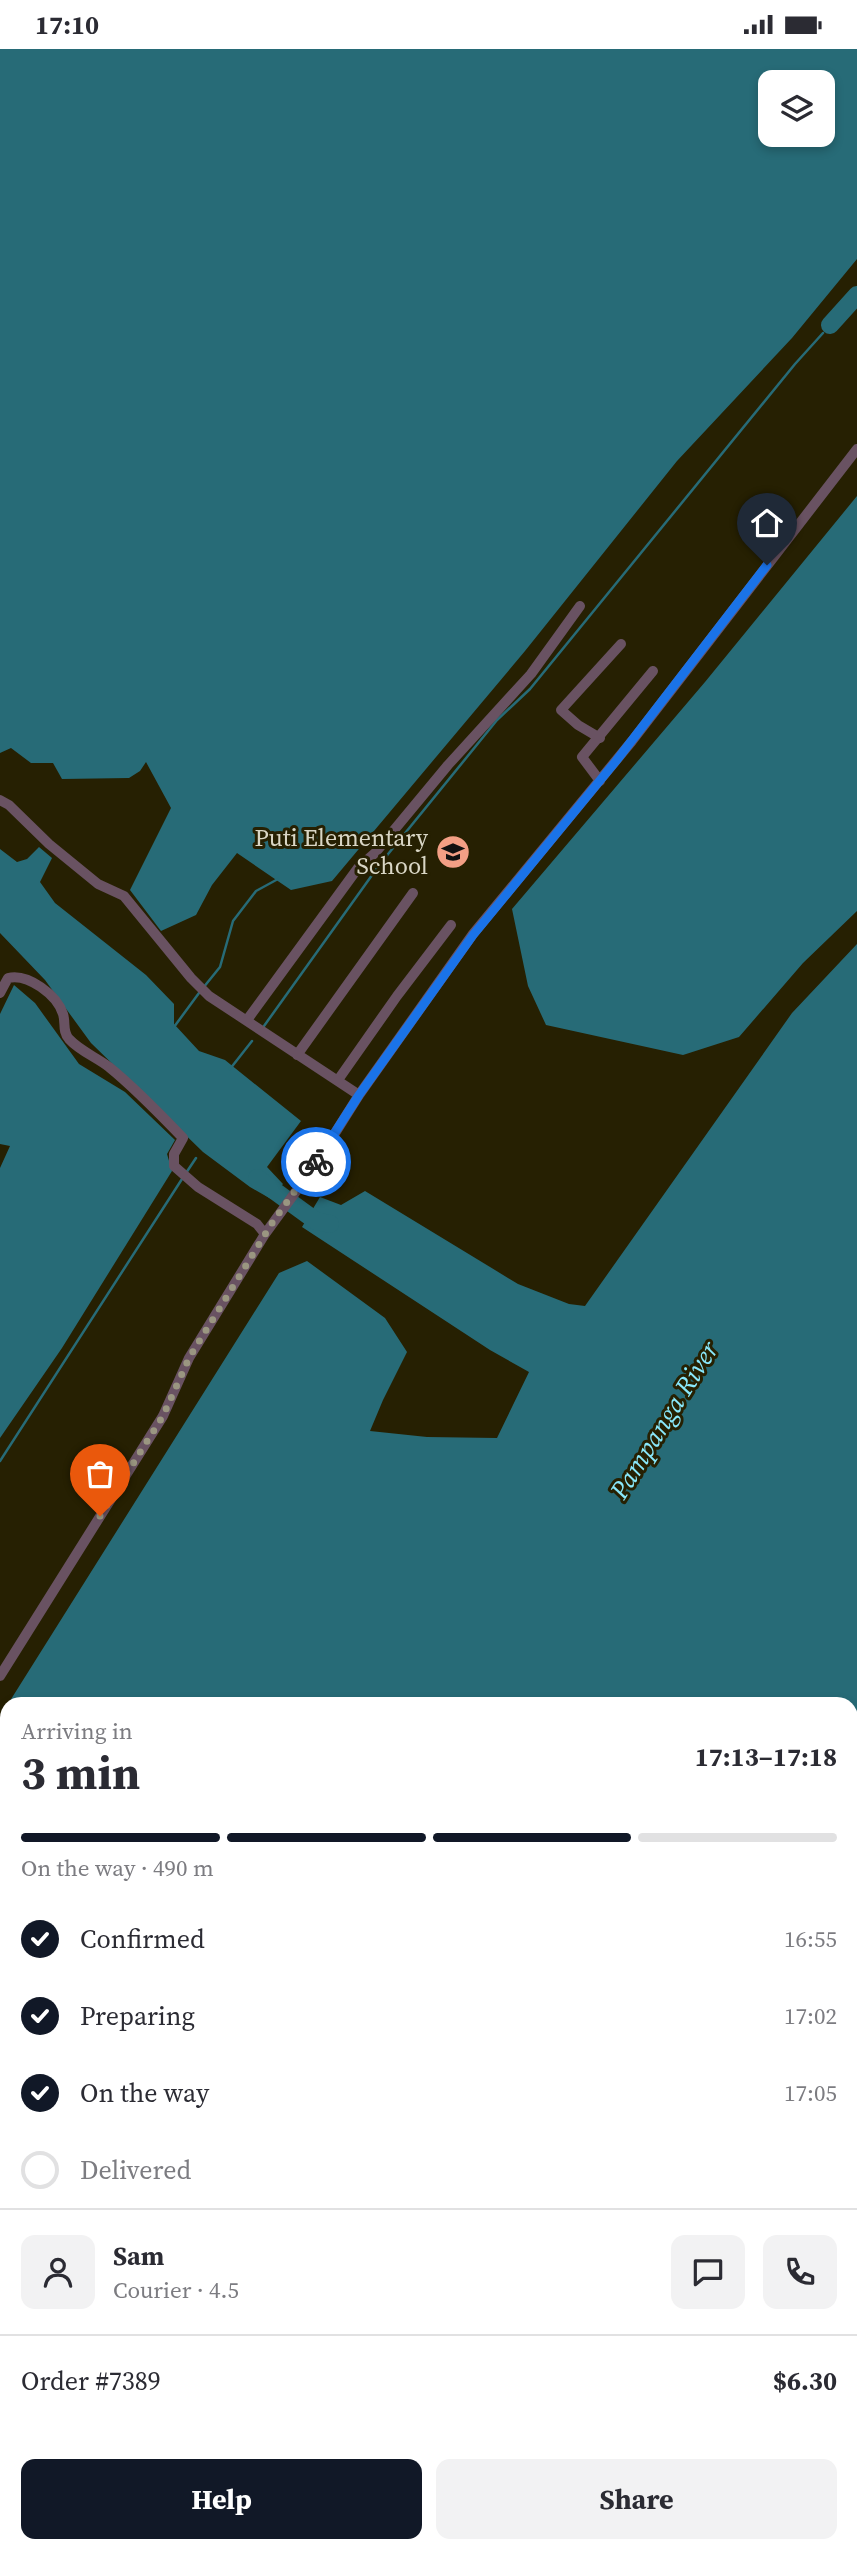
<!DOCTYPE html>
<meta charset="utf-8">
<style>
:root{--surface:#fff;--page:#f2f2f3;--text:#2b2b33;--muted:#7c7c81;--line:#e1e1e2;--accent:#111827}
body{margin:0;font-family:"Source Serif 4",serif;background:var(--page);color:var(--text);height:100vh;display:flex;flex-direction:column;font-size:26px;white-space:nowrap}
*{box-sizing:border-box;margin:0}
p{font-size:23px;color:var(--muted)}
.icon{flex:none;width:38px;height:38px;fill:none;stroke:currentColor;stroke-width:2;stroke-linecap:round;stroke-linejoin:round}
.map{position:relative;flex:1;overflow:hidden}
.drawer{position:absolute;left:0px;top:1648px;width:858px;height:856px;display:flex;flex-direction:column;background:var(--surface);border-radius:21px 21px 0 0;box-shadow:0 4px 10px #0003}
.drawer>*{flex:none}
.tools{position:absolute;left:758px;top:21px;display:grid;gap:14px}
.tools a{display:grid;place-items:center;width:77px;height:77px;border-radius:14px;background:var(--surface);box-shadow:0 4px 10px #0003;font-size:35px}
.pin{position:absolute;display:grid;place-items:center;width:60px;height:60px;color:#fff;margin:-72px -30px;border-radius:50% 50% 50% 0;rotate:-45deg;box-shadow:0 0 7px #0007}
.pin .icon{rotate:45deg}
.courier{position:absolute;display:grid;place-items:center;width:70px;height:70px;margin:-35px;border:5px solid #1a73e8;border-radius:50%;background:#fff;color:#222;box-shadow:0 2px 9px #0007}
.summary em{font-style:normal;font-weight:700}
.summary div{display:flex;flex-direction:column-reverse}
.summary{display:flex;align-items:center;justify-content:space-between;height:119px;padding:0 21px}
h1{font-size:46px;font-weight:700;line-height:52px}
.bar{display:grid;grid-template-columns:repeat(4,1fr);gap:10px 7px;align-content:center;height:84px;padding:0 21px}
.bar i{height:9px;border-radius:5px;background:var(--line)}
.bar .selected{background:var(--accent)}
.bar p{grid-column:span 4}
.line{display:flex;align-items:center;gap:18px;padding:0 21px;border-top:2px solid var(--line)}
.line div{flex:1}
.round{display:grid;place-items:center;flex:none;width:74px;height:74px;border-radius:14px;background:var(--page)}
ol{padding:0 21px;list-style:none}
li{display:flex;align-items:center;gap:21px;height:77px}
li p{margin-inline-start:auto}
li .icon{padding:7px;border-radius:50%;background:var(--accent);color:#fff;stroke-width:4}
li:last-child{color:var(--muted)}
li i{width:38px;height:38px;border:4px solid var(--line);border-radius:50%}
.cta{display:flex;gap:14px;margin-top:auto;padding:14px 21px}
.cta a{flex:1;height:80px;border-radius:14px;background:var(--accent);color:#fff;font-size:28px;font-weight:700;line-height:80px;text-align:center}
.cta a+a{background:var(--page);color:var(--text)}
.status{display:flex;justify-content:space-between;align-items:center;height:49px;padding:0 35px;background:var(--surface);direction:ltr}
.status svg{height:19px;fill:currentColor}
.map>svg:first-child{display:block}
.water{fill:#276b77;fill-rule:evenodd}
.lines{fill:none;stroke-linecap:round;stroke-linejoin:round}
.stream{stroke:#276b77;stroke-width:2.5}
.river{stroke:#276b77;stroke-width:18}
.minor{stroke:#695262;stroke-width:10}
.done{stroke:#9a9681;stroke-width:7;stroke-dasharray:0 12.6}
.route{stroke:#1a73e8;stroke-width:9}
.labels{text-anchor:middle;stroke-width:6;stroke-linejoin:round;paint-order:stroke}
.poi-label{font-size:24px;fill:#d9d6c5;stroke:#262002;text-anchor:end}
.water-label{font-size:26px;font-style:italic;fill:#89e8fb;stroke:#262002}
</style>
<div class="status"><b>17:10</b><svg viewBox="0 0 49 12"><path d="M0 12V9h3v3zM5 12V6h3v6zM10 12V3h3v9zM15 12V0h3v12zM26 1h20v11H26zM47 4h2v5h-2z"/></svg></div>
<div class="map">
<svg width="857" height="2504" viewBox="0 0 857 2504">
<rect width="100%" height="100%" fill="#262002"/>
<path class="water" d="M0,0H857V210L792,289L677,412L525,602L332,832L291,841L237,804L212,836L196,866L161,882L130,841L171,759L146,713L140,722L129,729L62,730L53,714H31L11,699L0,704ZM770,33H822V86H770Z
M857,447V862L803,914L739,988L683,1006L546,976L528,937L512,860L705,633Z
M39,798L52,809L40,833L55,854L146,926L174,955V975L199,1002L225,1011L301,1072L267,1118L283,1135L271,1150L250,1138L203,1103L91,994L45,931L0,884V800L17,813L27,810Z
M857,895V2286L851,2296L850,1656L8,1655L279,1224L307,1212L385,1269L407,1303L383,1351L370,1382L427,1388L497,1389L529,1323L490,1301L302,1178L320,1148L341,1156L365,1142L518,1235L569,1255L585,1257L792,964Z
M14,936L35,954L79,1015L125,1043L175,1091L167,1105L172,1122L62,1299L0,1389V1119L10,1097L0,1095V965Z
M7,1658V2342L0,2355V1669Z
M7,2353V2497H728L724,2504H0V2365Z"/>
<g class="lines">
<path class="stream" d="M203,939L220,918L233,872L256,842L278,830
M264,977L380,815L497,671L530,640L795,315L823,284
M174,978L199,944
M230,1020L252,992
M186,1124L196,1109
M0,1412L182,1130"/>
<path class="river" d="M830,276L857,246
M257,1129L316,1172L330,1175"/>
<path class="minor" d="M600,689L578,676L561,661L621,595
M600,732L582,708L653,622
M0,751L9,756L49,795L98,835L124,847L191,929L209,947L359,1046
M0,944L8,929C28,924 57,946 63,965C66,974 62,982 69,990C80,1002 96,1008 109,1018C135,1039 160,1065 183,1089L174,1105V1117L198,1138L257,1175L265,1185
M247,971L358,819L375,804L448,716L531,625L580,557
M297,1006L413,844
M338,1031L397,947L451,876
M0,1627L163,1367L189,1309L265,1185L313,1119L359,1046L473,885L632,692L857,400
M850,2333L857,2322
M850,2428L857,2432
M742,2504L747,2497"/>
</g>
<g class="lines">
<path class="done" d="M100,1467L163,1367L189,1309L274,1171L316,1113"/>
<path class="route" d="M316,1113L359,1046L473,886L616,712L767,516"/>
</g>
<defs>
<g id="school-disc" transform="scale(1.75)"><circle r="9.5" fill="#f39f85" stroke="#262002"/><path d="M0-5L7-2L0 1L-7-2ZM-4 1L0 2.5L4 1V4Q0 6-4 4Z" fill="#111"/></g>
</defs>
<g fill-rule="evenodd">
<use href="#school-disc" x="453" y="803"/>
</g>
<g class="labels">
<g class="poi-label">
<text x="428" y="797">Puti Elementary<tspan x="428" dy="28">School</tspan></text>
</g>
<g class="water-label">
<text transform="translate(664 1371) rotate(-58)" y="9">Pampanga River</text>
</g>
</g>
</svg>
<div class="tools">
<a><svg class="icon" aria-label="layers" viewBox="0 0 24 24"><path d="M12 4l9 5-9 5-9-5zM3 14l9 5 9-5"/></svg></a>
</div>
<div class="pin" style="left:100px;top:1467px;background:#ea580c"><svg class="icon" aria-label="bag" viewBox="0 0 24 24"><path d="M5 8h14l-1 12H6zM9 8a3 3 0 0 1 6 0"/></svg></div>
<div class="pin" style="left:767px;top:516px;background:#1f2937"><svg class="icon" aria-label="home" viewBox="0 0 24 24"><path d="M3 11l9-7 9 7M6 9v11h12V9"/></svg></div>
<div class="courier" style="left:316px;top:1113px"><svg class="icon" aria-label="bike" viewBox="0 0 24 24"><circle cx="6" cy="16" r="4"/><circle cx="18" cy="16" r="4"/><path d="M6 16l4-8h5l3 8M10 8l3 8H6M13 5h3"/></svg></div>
<section class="drawer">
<div class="summary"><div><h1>3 min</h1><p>Arriving in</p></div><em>17:13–17:18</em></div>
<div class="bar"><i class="selected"></i><i class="selected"></i><i class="selected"></i><i></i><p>On the way · 490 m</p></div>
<ol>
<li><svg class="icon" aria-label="check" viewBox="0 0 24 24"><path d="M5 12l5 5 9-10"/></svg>Confirmed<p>16:55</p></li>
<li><svg class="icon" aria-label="check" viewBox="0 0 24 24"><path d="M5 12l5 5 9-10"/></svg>Preparing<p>17:02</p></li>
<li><svg class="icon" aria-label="check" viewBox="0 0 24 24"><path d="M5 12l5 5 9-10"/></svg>On the way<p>17:05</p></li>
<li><i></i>Delivered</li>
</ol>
<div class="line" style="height:126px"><a class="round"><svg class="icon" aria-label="person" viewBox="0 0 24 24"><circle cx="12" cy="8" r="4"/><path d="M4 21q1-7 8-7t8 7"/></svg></a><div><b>Sam</b><p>Courier · 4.5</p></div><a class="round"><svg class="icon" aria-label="chat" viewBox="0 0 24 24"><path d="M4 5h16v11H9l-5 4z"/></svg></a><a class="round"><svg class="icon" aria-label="phone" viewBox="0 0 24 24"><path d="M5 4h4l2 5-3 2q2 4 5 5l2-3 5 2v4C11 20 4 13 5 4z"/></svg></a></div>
<div class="line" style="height:91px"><div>Order #7389</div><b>$6.30</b></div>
<div class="cta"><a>Help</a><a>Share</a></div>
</section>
</div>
